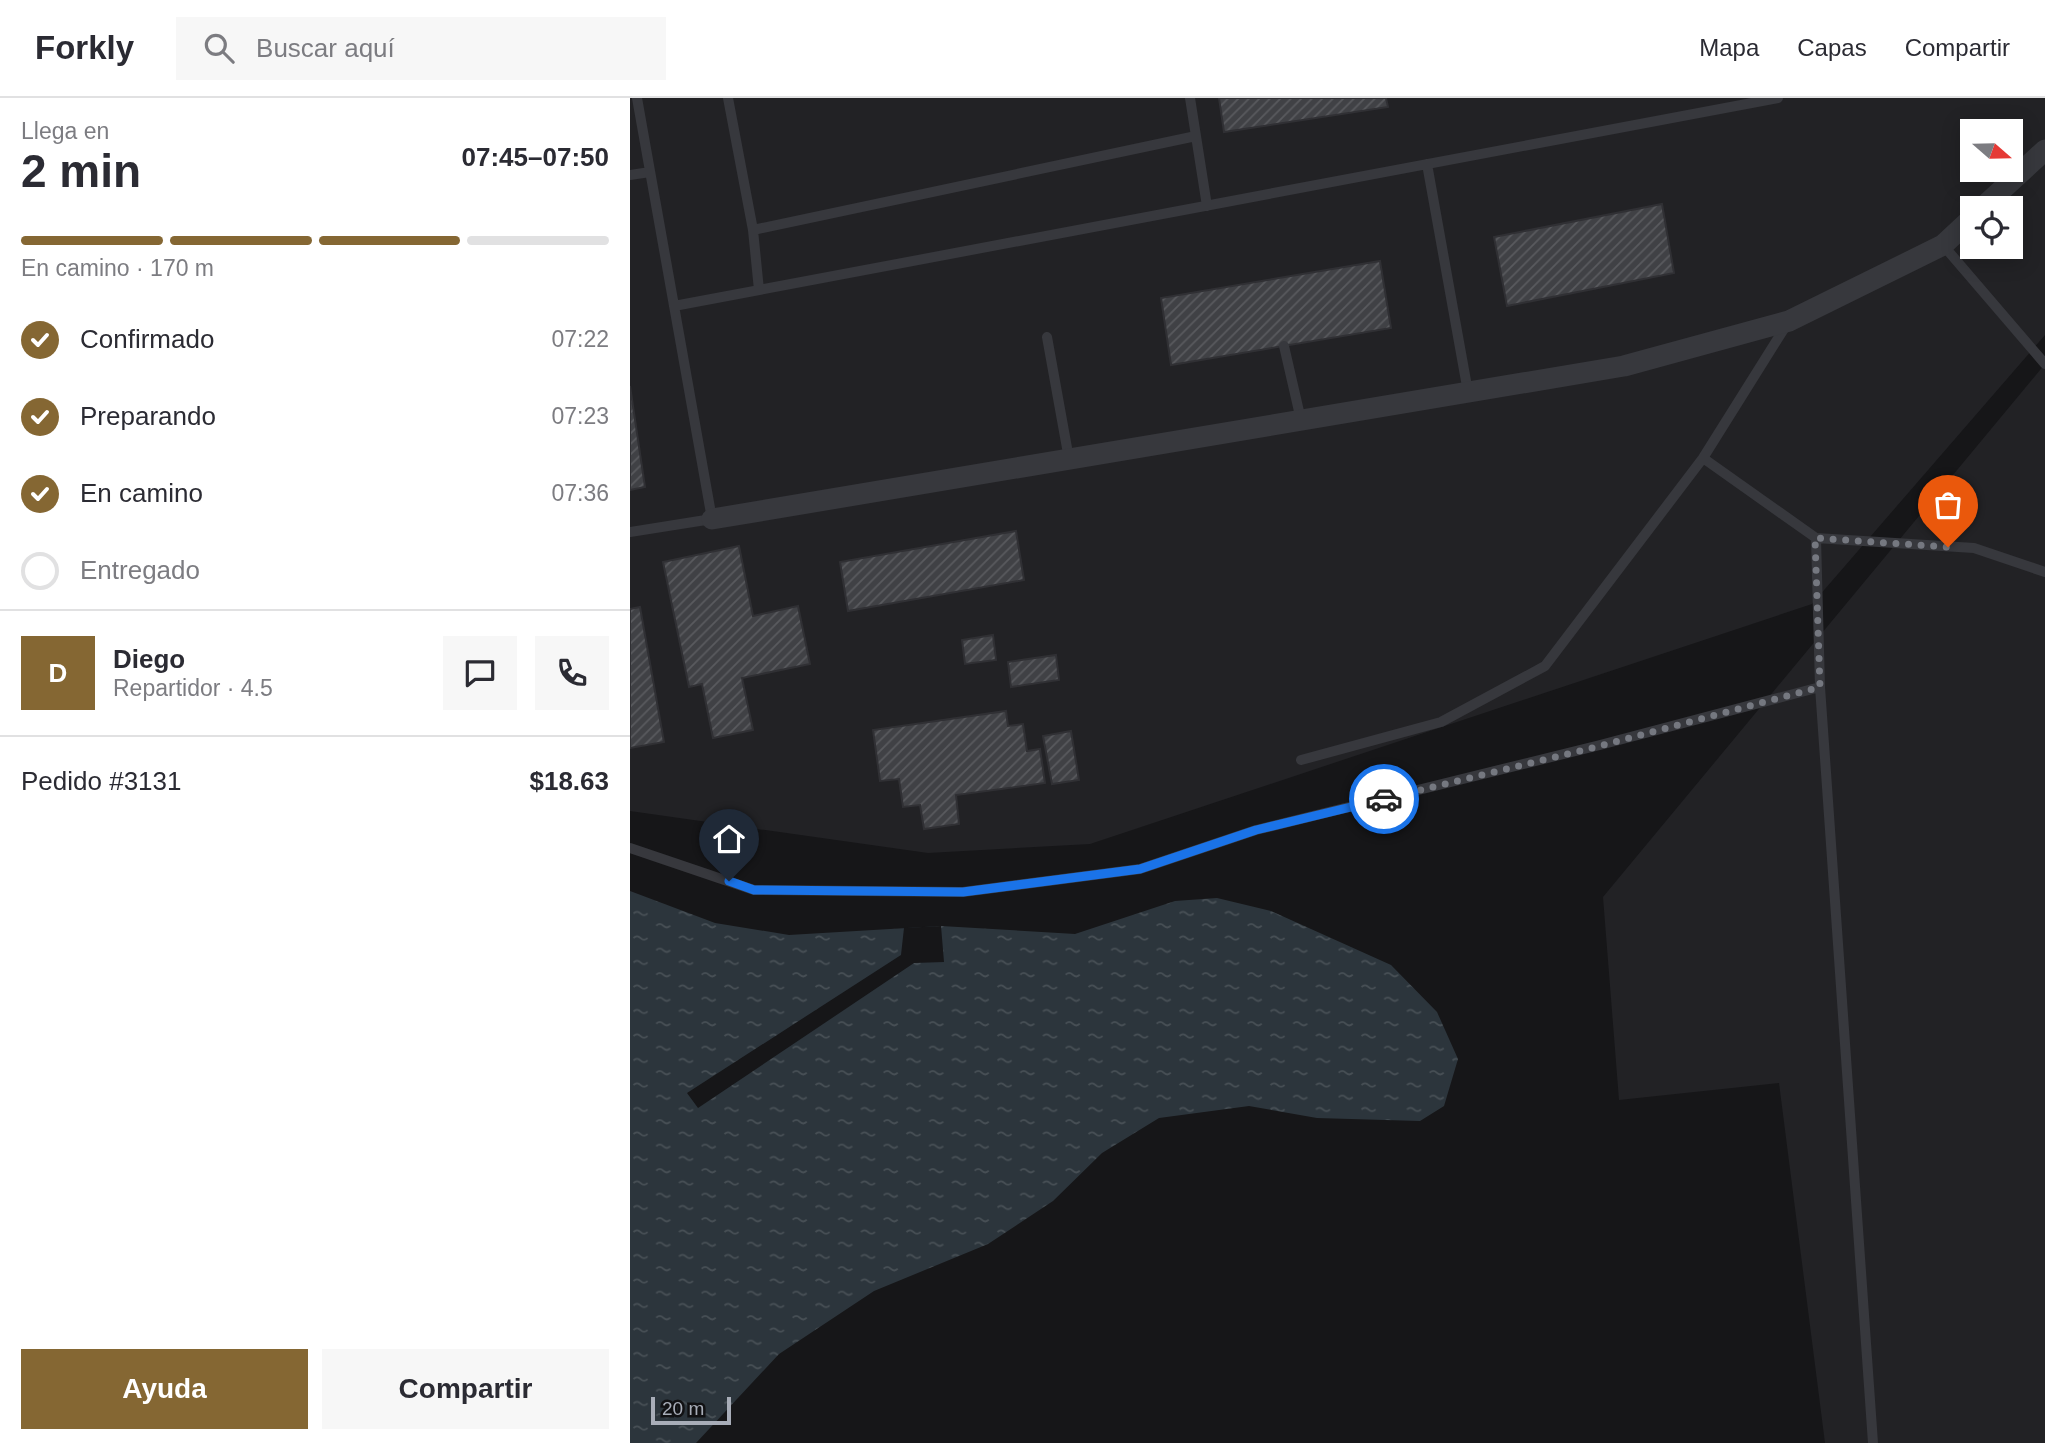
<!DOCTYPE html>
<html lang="es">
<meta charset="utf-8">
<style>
:root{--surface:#fff;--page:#f7f7f7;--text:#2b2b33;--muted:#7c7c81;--line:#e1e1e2;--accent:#856733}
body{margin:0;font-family:Helvetica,sans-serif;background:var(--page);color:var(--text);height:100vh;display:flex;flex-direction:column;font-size:26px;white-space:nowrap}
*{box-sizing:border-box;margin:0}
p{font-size:23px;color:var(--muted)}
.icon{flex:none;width:38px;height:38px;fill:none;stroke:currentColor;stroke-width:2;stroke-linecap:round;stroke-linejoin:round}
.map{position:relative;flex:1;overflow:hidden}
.side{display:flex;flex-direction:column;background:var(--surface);width:630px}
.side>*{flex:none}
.needle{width:46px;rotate:110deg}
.controls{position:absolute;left:1330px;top:21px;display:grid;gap:14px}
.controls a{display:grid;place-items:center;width:63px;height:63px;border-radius:0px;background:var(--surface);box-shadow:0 4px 18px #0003;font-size:35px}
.scale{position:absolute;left:21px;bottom:18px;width:80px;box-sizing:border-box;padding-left:7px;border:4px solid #a8adb8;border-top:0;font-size:19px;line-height:24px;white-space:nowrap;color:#a8adb8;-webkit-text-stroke:5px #111113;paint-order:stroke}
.pin{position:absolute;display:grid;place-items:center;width:60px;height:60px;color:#fff;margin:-72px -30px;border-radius:50% 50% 50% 0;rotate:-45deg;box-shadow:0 0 7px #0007}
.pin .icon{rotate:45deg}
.courier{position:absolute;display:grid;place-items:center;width:70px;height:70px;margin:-35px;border:5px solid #1a73e8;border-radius:50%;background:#fff;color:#222;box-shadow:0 2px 9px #0007}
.summary em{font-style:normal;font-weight:700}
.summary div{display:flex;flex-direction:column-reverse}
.summary{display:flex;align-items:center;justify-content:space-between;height:119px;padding:0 21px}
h1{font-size:46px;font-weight:700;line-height:52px}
.bar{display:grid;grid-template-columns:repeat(4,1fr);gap:10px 7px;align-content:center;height:84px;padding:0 21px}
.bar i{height:9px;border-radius:5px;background:var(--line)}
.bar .on{background:var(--accent)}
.bar p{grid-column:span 4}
.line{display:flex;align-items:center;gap:18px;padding:0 21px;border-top:2px solid var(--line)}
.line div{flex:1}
.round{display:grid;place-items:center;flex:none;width:74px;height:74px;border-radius:0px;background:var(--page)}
ol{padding:0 21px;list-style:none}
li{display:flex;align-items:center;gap:21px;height:77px}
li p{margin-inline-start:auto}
li .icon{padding:7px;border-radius:50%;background:var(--accent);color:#fff;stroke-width:4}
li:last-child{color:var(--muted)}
li i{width:38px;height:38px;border:4px solid var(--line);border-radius:50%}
.cta{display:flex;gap:14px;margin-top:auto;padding:14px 21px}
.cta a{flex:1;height:80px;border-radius:0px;background:var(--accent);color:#fff;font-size:28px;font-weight:700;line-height:80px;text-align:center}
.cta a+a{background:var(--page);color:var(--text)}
header{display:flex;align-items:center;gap:42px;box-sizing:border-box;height:98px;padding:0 35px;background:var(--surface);border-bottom:2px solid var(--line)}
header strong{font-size:33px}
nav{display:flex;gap:38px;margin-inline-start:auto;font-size:24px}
.search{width:490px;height:63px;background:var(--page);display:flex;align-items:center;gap:18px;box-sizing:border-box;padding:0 24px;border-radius:0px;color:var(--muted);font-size:26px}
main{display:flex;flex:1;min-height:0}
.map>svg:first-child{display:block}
.built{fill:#222225;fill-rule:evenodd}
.water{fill:url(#water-ripples)}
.pier{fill:#161618}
.building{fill:url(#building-hatch);stroke:#303034;stroke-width:2}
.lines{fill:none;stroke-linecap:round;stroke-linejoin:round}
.lane{stroke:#37383d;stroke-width:10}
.street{stroke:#37383d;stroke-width:21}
.done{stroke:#757880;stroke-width:7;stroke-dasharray:0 12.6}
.route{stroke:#1a73e8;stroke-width:9}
</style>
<header>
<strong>Forkly</strong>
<div class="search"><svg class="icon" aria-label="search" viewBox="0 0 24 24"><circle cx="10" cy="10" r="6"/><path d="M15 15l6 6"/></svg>Buscar aquí</div>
<nav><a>Mapa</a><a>Capas</a><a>Compartir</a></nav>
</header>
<main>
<section class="side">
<div class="summary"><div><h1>2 min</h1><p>Llega en</p></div><em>07:45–07:50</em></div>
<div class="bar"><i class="on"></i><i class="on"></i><i class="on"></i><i></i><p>En camino · 170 m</p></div>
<ol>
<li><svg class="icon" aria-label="check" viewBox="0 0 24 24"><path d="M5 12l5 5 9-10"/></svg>Confirmado<p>07:22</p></li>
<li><svg class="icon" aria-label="check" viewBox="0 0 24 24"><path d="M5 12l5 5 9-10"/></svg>Preparando<p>07:23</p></li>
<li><svg class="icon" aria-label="check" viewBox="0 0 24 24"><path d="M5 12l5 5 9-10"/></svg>En camino<p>07:36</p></li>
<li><i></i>Entregado</li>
</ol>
<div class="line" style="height:126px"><b class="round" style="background:var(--accent);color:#fff">D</b><div><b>Diego</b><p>Repartidor · 4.5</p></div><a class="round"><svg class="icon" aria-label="chat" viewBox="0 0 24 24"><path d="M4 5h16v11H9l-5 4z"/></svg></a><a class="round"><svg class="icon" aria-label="phone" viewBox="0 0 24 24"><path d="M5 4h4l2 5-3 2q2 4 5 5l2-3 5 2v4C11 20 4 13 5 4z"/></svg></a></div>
<div class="line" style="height:91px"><div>Pedido #3131</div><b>$18.63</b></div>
<div class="cta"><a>Ayuda</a><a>Compartir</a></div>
</section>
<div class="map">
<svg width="1415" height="1345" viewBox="0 0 1415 1345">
<defs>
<pattern id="water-ripples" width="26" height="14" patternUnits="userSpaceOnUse" patternTransform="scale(1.75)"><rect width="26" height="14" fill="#2c353c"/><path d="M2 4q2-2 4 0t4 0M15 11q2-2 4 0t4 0" fill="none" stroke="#485056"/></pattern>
<pattern id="building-hatch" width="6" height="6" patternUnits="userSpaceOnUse" patternTransform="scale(1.75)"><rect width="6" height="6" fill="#404145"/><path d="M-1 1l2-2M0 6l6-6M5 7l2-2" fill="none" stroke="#595a5e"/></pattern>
</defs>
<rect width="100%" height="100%" fill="#161618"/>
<path class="built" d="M0,0H1415V237L1182,506L460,746L298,755L0,713ZM1342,33H1381V72H1342ZM1342,110H1381V149H1342Z
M1415,266V1345H1195L1149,985L989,1002L973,799Z"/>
<path class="water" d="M0,793L85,825L159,837L311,828L445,836L545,803L587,800L641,813L761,867L807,914L828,961L814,1008L790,1023L687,1020L619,1008L529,1020L472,1055L423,1103L358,1146L244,1193L149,1256L66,1345H0Z"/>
<path class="pier" d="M311,828L314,864L284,865L68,1010L57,995L271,857L274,830Z"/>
<path class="building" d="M589,0H756L758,9L594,34Z
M1032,106L1044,175L877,208L864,139Z
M750,163L761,230L541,267L531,200Z
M0,288L15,389L0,392Z
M386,433L394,482L218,513L210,464Z
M109,448L123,518L168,508L180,566L112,580L123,632L83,640L72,586L59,589L33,464Z
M10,509L34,644L0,650V511Z
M363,537L366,562L335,566L332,542Z
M426,557L429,582L381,589L378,564Z
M376,613L378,628L393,626L397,653L410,651L415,685L326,697L329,726L294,731L290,707L273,709L269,681L250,683L243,632Z
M441,633L449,682L422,686L413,638Z"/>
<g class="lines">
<path class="lane" d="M98,0L123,132L129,192
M560,0L577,108
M797,66L838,294
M0,77L20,74
M123,132L566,38
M1313,147L1415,266
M44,208L1148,0
M417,239L439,361
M654,248L671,322
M0,434L82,421L7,0
M1186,440L1344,450L1415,474
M1190,589L1243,1345
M671,662L811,624L915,568L1073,360L1157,226
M0,750L124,792L333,794L510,771L626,732L970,647L1190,589L1186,440L1073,360"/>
<path class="street" d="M1352,110L1415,52
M82,421L994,268L1159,223L1313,147L1342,120"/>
</g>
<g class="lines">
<path class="done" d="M754,701L970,648L1190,589L1185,440L1318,449"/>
<path class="route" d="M99,783L124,792L333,794L510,771L626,732L754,701"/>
</g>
</svg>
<div class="controls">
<a><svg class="needle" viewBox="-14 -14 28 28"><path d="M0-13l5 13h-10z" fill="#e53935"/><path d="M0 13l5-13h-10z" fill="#7c7c81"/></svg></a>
<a><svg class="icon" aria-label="locate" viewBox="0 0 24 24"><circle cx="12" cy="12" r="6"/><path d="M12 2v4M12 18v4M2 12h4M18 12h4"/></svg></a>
</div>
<div class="scale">20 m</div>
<div class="pin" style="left:1318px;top:449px;background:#ea580c"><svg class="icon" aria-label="bag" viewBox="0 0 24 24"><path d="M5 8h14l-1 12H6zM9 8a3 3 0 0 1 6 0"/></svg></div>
<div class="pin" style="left:99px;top:783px;background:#1f2937"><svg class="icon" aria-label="home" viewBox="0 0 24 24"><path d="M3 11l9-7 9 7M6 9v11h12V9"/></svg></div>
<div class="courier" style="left:754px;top:701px"><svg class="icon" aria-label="car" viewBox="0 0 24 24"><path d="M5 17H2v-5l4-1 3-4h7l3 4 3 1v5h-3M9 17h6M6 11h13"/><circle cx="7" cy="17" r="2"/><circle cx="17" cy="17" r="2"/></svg></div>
</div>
</main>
